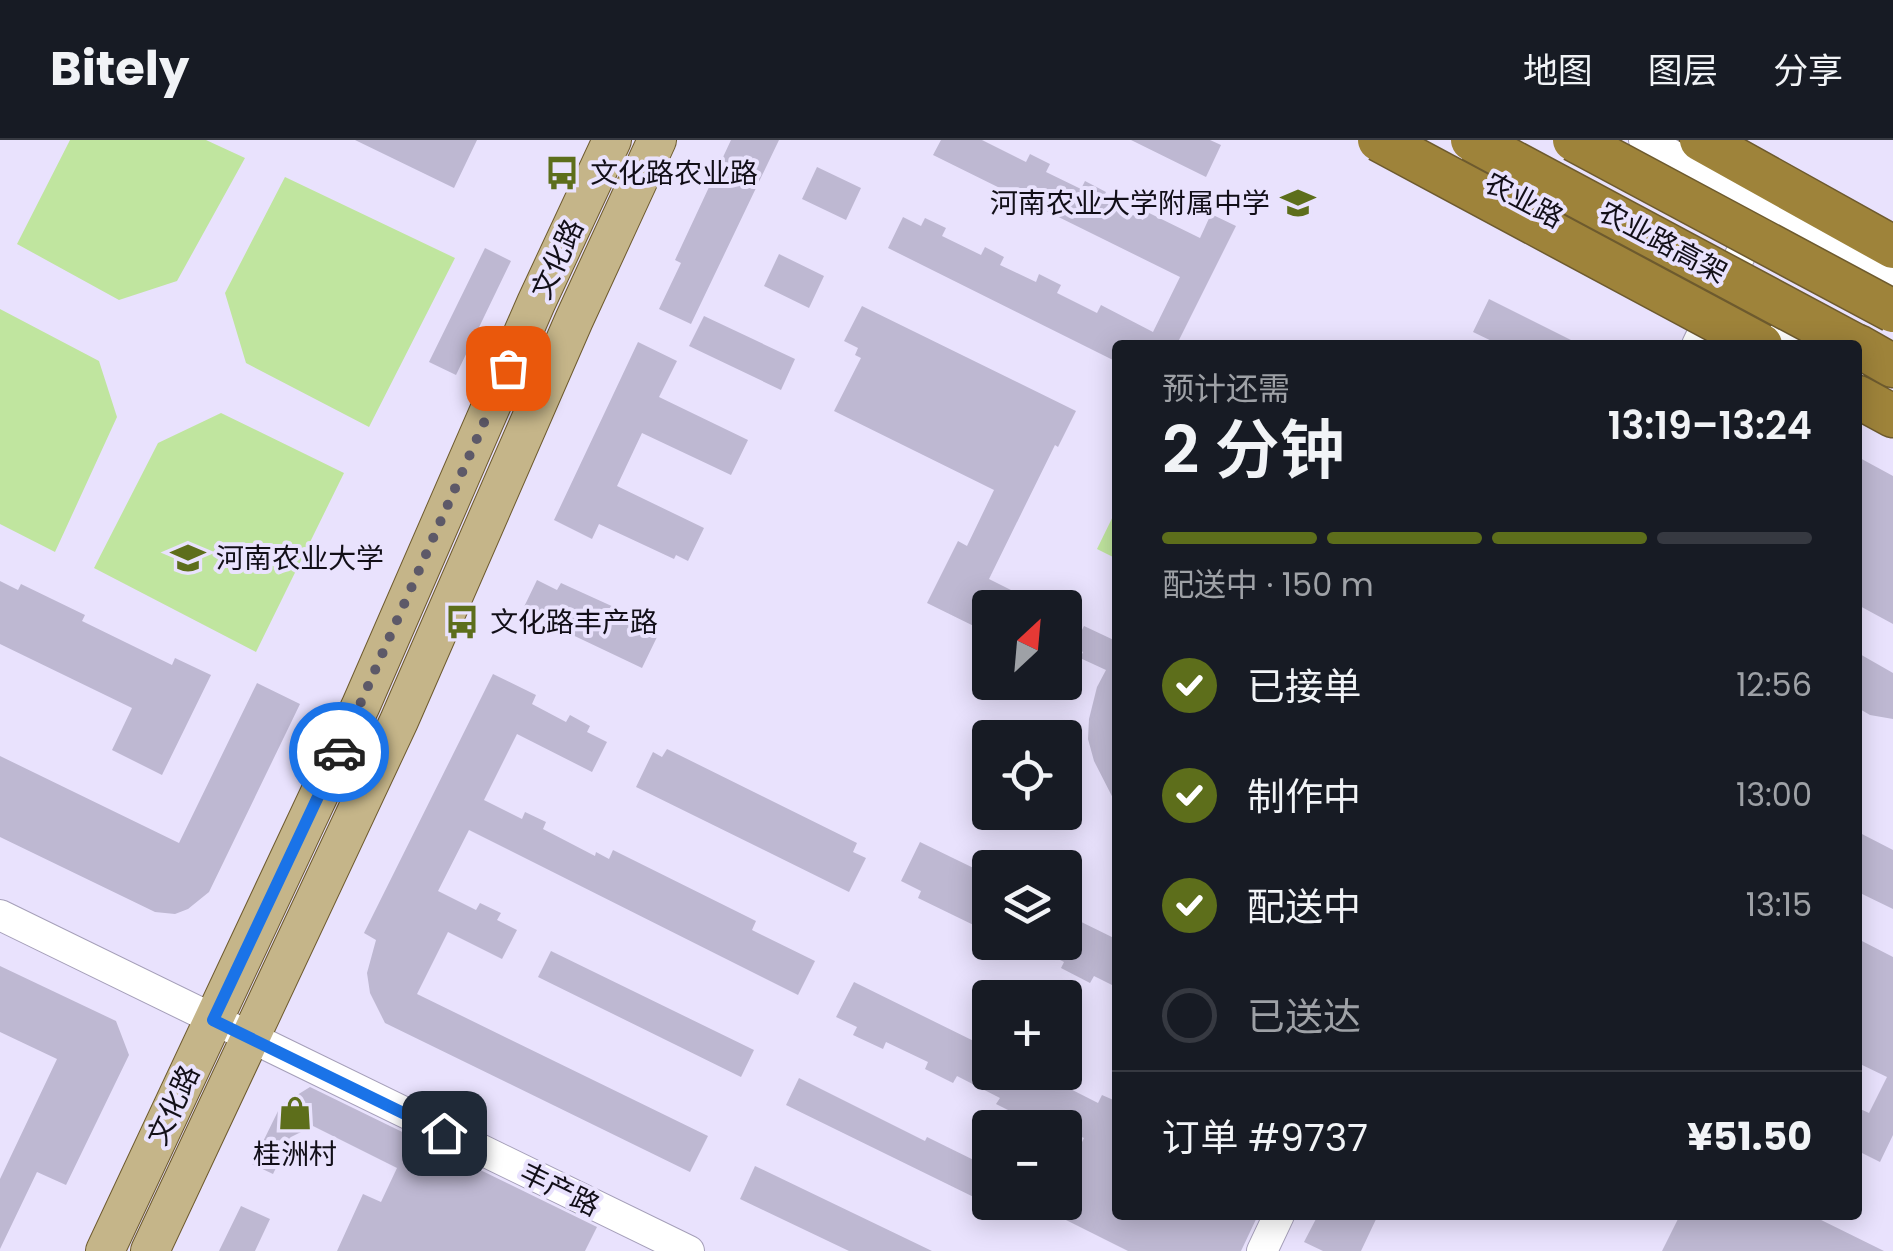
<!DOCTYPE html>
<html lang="zh">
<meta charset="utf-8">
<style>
:root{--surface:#171b24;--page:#20242c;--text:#f1f3f6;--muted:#9ea1a6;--line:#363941;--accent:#5d6e1b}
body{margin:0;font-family:Poppins,"Noto Sans SC",sans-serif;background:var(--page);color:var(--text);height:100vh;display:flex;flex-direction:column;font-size:38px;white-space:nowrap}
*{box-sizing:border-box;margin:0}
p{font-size:32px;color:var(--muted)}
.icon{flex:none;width:55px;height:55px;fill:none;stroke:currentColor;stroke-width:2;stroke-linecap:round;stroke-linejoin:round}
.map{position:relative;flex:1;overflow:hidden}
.drawer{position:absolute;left:1112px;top:200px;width:750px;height:880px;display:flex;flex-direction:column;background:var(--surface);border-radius:10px;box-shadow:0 5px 25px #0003}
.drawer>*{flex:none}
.needle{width:65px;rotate:26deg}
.fabs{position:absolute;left:972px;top:450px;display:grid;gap:20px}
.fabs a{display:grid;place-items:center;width:110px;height:110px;border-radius:10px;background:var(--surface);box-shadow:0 5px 25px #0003;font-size:50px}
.pin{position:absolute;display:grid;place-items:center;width:85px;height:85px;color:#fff;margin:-42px;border-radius:20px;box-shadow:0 5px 15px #0006}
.courier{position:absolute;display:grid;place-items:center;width:100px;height:100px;margin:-50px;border:8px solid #1a73e8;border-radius:50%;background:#fff;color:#222;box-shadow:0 2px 12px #0007}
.overview em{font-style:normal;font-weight:600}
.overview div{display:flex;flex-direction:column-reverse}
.overview{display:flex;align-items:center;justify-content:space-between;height:170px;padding:0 50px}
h1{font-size:65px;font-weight:600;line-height:75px}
.bar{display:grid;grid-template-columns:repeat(4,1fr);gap:15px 10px;align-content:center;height:120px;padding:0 50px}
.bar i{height:12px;border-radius:8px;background:var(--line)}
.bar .selected{background:var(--accent)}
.bar p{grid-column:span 4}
.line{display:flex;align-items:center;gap:25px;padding:0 50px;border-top:2px solid var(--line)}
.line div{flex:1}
ol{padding:0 50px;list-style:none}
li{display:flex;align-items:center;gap:30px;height:110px}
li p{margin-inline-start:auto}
li .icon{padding:10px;border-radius:50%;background:var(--accent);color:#fff;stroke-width:4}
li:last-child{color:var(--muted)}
li i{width:55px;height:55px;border:5px solid var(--line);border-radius:50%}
header{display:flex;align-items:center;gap:60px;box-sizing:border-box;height:140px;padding:0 50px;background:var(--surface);border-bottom:2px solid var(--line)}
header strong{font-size:48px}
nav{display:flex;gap:55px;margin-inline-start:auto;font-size:35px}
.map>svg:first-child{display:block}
.green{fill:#c0e59f}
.building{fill:#beb8d2}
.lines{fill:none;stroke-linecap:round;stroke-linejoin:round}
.minor-casing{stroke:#a59fb9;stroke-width:32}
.major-casing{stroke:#6d5a2e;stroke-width:40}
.highway-casing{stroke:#6d5a2e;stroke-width:45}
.minor{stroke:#fff;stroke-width:30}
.major{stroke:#c5b589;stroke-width:38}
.highway{stroke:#9e833a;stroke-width:42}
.highway-bridge-casing{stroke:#6d5a2e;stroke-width:45;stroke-linecap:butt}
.highway-bridge{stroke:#9e833a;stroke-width:42}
.done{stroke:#5d5968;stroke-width:10;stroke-dasharray:0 18}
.route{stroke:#1a73e8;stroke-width:12}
.labels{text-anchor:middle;stroke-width:8;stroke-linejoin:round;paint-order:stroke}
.poi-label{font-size:28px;fill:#120f18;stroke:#e9e2fd;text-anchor:start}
.street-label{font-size:28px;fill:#120f18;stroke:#e9e2fd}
</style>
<header>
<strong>Bitely</strong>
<nav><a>地图</a><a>图层</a><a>分享</a></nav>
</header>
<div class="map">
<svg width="1893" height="1111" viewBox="0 0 1893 1111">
<rect width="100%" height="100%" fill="#e9e2fd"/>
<path class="green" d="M70,0H206L245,18L177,141L119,160L17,104Z
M285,37L455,118L369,287L246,223L225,153Z
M0,169L99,221L117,277L55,412L0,384Z
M221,273L344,333L256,512L94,428L158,303Z
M1117,368V419L1097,409Z"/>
<path class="building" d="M355,0H477L454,48Z
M731,0H779L691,184L659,169L681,123L675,120Z
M941,0H982L1026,22L1030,14L1050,24L1046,32L1081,49L1085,41L1106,52L1102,60L1143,80L1147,72L1200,98L1211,74L1236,86L1177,204L1180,205H1118L1115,221L888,108L903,77L921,86L925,78L946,88L942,96L981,115L985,107L1004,117L1000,125L1036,142L1039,134L1061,145L1057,153L1097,173L1101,165L1153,192L1180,137L933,15Z
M1131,0H1210L1221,5L1206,37Z
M817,27L861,48L846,80L802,59Z
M485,108L511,121L456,235L429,222Z
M779,114L824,136L809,168L764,146Z
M1489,159L1581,205H1500L1473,192Z
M862,166L1076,271L1058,307L1055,305L989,439L1047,468H990V494L927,463L958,401L967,406L994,350L834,271L861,218L855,215L858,208L844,201Z
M704,176L795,219L781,250L689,206Z
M638,202L677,221L659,257L748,300L731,335L642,293L617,346L704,388L688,421L676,415L674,419L599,384L592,399L554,380Z
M1858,317L1893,336V484L1858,465Z
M537,440L557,450L561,443L638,478L635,487L657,497L642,528L522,471Z
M0,441L18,450L21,444L85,475L82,481L172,525L175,518L211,535L162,635L112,610L132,568L0,504Z
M1084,486L1118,502V668L1094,621L1088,599L1089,579L1097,547L1106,530L1080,518L1083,512L1073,507Z
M1858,513L1893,533V579L1870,575L1858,568Z
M493,534L536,555L532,564L566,582L570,575L590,586L587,592L607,602L592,632L517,594L484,660L522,679L525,672L546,682L543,689L595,716L596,712L609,719L613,710L756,781L752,790L815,821L798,855L469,690L438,751L476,770L480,763L501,773L497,780L517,790L502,819L448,792L417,854L708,996L690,1032L385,883L370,853L367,833L376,800L364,793Z
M257,543L300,564L209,752L188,769L175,774L155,772L0,697V616L179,703Z
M667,609L857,703L853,712L866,718L849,752L636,647L653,612L662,617Z
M1858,692L1893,710V769L1858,752Z
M920,702L990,736V793L918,758L921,751L901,741Z
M1065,774L1118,800V848L1094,836L1090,843L1061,828L1064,822L1025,802H1065Z
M1858,799L1893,817V995L1880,1022L1858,1011V968L1869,973L1887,937L1858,923Z
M551,811L754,910L741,937L538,837Z
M0,826L116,881L129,915L66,1045L37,1032L0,1109V1039L57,919L0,892Z
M854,842L990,909V932H1037L1098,963L1102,955L1118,962V1075H1258L1241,1111H1128L1030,1062H1065V1037L1084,998L1029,973L1026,979L996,964L1000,958L957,936L953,943L925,929L928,922L886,902L883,909L853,895L857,887L836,877Z
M799,938L925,1001L927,997L990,1028V1065L786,965Z
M310,947L597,1087L585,1111H337L363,1054L381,1062L397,1028L313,986L291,997L273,1034L252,1024L281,965Z
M755,1026L932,1111H849L740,1059Z
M241,1066L270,1079L255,1111H219Z
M1318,1075H1378L1361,1111H1323L1304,1102Z
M1680,1075H1811L1884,1111H1662Z"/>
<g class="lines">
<g class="minor-casing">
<path id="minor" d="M1644,0L1893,133
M1746,180L1793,205
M1697,205L1759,76
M0,775L689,1111
M1262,1111L1279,1075"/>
</g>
<g class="major-casing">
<path id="major" d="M105,1111L361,565L536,163L612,0
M150,1111L399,581L574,180L657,0"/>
</g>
<g class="highway-casing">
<path id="highway" d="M1701,0L1893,107
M1858,206L1893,226
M1858,257L1893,276"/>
</g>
<use href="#minor" class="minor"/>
<use href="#major" class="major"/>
<use href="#highway" class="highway"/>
<g class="highway-bridge-casing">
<path id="highway-bridge" d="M1379,0L1761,205
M1472,0L1855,205
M1574,0L1893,171"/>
</g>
<use href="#highway-bridge" class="highway-bridge"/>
</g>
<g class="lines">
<path class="done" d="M339,612L508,228"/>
<path class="route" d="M339,612L213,880L444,993"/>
</g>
<defs>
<g id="bus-bare" transform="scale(2.7)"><path d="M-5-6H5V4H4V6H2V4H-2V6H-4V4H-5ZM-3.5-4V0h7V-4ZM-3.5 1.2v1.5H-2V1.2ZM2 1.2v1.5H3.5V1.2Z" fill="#5d6e1b" stroke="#e9e2fd" stroke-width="2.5" paint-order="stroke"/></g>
<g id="school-bare" transform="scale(2.7)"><path d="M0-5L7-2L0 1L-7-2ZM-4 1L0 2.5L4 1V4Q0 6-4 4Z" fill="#5d6e1b" stroke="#e9e2fd" stroke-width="2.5" paint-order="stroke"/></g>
<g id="university-bare" transform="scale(2.7)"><path d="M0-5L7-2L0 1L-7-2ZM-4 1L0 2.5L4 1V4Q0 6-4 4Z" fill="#5d6e1b" stroke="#e9e2fd" stroke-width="2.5" paint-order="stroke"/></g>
<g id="shop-bare" transform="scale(2.7)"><path d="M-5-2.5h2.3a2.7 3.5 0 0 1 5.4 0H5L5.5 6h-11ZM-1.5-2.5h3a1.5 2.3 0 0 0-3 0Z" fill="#5d6e1b" stroke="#e9e2fd" stroke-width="2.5" paint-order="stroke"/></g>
</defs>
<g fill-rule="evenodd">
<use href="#bus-bare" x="562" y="33"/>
<use href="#school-bare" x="1298" y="63"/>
<use href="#university-bare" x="188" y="418"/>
<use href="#bus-bare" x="462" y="482"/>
<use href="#shop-bare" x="295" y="973"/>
</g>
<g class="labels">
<g class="poi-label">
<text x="590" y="43">文化路农业路</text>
<text x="1270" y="73" text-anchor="end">河南农业大学附属中学</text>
<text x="216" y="428">河南农业大学</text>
<text x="490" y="492">文化路丰产路</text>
<text x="295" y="1024" text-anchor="middle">桂洲村</text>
</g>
<g class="street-label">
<text transform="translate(1524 60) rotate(28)" y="10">农业路</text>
<text transform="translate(1663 102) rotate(28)" y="10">农业路高架</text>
<text transform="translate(557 119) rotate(-65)" y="10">文化路</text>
<text transform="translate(173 965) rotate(-65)" y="10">文化路</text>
<text transform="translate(560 1049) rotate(26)" y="10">丰产路</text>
</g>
</g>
</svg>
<div class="fabs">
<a><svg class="needle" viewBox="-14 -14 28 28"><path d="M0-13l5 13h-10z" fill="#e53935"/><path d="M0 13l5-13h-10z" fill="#9ea1a6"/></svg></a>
<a><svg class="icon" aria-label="locate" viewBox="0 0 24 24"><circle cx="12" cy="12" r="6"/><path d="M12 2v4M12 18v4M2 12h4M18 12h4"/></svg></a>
<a><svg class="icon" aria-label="layers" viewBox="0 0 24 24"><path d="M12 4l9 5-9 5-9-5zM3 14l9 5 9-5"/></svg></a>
<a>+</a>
<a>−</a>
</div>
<div class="pin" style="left:508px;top:228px;background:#ea580c"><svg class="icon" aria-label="bag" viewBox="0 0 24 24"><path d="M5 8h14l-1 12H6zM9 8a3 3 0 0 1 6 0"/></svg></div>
<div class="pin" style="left:444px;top:993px;background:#1f2937"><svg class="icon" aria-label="home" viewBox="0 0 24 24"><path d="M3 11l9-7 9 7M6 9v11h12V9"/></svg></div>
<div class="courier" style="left:339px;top:612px"><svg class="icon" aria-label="car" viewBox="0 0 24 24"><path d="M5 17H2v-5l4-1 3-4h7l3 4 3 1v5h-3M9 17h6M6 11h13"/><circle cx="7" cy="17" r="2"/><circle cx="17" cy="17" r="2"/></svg></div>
<section class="drawer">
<div class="overview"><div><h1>2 分钟</h1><p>预计还需</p></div><em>13:19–13:24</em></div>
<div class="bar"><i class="selected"></i><i class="selected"></i><i class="selected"></i><i></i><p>配送中 · 150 m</p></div>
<ol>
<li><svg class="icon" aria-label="check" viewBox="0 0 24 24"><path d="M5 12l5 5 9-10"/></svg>已接单<p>12:56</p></li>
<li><svg class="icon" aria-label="check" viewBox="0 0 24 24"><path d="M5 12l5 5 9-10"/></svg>制作中<p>13:00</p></li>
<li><svg class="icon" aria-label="check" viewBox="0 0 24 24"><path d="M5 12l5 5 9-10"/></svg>配送中<p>13:15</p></li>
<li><i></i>已送达</li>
</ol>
<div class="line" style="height:130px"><div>订单 #9737</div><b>¥51.50</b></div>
</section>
</div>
